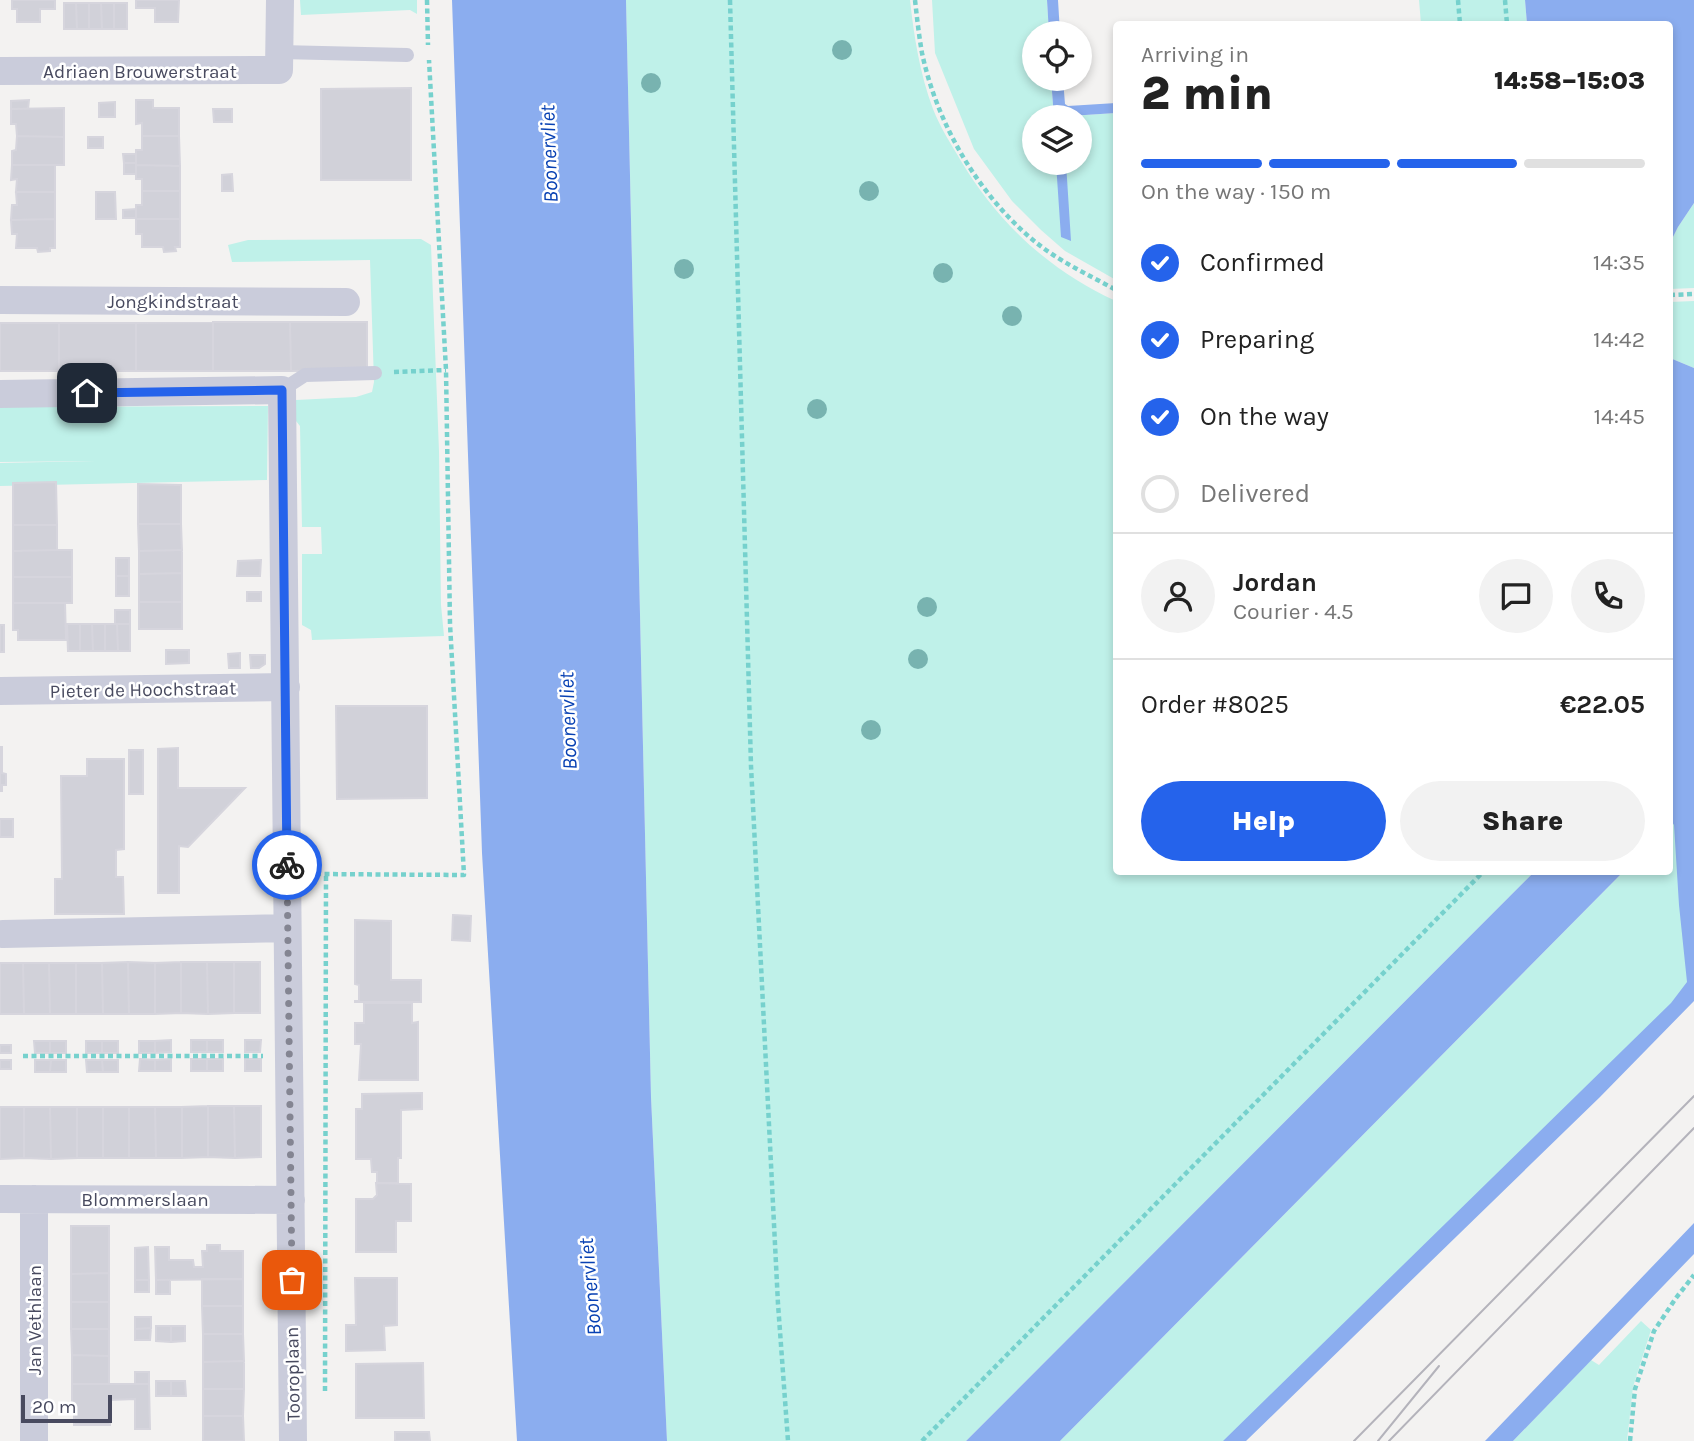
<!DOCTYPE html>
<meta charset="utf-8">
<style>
:root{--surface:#fff;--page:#f2f2f2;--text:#222;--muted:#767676;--line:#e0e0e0;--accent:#2563eb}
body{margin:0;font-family:Karla,sans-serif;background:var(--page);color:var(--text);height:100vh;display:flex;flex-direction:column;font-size:26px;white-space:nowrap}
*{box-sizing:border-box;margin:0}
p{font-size:23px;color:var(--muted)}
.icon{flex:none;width:38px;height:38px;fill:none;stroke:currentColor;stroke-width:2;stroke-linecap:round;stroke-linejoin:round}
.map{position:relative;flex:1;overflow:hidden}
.sheet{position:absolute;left:1113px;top:21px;width:560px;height:854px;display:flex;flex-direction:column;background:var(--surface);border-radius:7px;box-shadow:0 4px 10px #0003}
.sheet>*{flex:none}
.controls{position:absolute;left:1022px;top:21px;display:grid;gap:14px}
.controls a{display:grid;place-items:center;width:70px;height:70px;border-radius:50%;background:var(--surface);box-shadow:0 4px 10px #0003;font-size:35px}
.scale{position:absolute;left:21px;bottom:18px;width:91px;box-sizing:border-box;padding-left:7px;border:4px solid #484a5f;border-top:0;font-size:19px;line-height:24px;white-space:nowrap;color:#484a5f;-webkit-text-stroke:5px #fff;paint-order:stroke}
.pin{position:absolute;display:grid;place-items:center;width:60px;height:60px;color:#fff;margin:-30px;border-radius:14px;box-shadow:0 4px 10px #0006}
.courier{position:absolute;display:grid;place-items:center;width:70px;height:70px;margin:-35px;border:5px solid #2563eb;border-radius:50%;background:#fff;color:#222;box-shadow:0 2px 9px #0007}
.headline em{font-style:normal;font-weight:800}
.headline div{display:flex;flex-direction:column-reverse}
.headline{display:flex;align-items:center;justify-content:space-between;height:119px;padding:0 28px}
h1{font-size:46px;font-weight:800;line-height:52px}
.bar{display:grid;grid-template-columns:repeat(4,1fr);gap:10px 7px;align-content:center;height:84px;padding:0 28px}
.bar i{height:9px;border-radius:5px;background:var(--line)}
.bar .active{background:var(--accent)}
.bar p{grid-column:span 4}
.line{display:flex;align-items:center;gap:18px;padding:0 28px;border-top:2px solid var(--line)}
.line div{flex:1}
.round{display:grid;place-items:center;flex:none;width:74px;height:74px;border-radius:37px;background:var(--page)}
ol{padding:0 28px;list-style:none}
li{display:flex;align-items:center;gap:21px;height:77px}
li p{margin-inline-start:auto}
li .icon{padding:7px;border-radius:50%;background:var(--accent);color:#fff;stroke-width:4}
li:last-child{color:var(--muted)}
li i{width:38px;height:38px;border:4px solid var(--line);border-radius:50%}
.button{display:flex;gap:14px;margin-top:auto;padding:14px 28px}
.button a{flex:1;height:80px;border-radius:42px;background:var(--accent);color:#fff;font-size:28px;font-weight:800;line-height:80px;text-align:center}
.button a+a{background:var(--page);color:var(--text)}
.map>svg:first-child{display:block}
.green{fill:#bff1e9}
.water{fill:#8badef}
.building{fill:#d1d1d9;stroke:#d6d5dd;stroke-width:2}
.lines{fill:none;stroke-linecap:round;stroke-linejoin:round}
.path{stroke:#76d1cd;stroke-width:4.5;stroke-dasharray:5 3.5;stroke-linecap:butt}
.lane{stroke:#caccdb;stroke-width:14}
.street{stroke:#caccdb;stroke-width:28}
.tram{stroke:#b4b3bb;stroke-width:2}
.tree{fill:#78b3b0}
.done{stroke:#848592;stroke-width:7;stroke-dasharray:0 12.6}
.route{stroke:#2563eb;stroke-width:9}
.labels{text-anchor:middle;stroke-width:5;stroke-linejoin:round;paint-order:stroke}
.street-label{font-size:19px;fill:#484a5f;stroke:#fff}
.water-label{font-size:21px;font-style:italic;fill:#0841b3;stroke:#fff}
</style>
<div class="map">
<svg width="1694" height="1441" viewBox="0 0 1694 1441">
<rect width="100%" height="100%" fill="#f3f2f1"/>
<path class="green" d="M300,0H417V14L410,10L301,15Z
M626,0H910C914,37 920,74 933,109C940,127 951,144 961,161C998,223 1050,271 1116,301V872H1534L966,1441H667L651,1097Z
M932,0H1047L1049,33H1034V79H1051L1054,117H1034V163H1080V117H1055L1116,113V280L1065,251L1041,230L1012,201L974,149L935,53Z
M1419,0H1525L1527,24H1421Z
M1694,203V288L1670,289V243L1678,227Z
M421,239L431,245L439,451L441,605L444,636L312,640L311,630L302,625V554H322L321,527H302L300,426L292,416L296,400L356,397L372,392L374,382L370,260L232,262L228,245L248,240Z
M1694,301V368L1670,358V302Z
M268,406L267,480L0,486V463L95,461L0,462V407Z
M1691,802L1694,987L1230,1441H1060L1623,872H1670V824Z
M1641,1321L1651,1330L1633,1387L1627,1441H1513L1591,1360L1599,1365Z"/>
<path class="water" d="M452,0H626L651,1097L667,1441H517L482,853Z
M1047,0H1058L1060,33H1049Z
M1525,0H1694V203L1678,227L1670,243V24H1527Z
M1051,79H1063L1065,104L1068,106L1116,103V113L1054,117Z
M1056,163H1066L1071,241L1061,237Z
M1670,358L1694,368V1001L1600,1097L1246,1441H1223L1671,1003L1687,982L1679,905L1674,825L1672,822L1670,824Z
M1534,872H1623L1060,1441H966Z
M1694,1223V1254L1513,1441H1485Z"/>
<path class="building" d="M12,0H55V9H40V22H17V9H12Z
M136,0H179L178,22H155V8H136Z
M64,3H76L77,29H64Z
M76,3H89V29H77Z
M89,3H101L102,29H89Z
M101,3H114V29H102Z
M114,3H127V29H114Z
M411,88V180H321V89Z
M29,100L28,109H11V101Z
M136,100H153V108H179V136H142V123L136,124Z
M115,102V117H99V103Z
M64,108V137L17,136L16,124H11V109Z
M213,109H232V122H214Z
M17,136L64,137V165H12V151L16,150Z
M142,136H179L180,166L136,165V150H142Z
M88,137H103V148H88Z
M123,154H136V163H124Z
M124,163H136V174H124Z
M12,165H55V192H16L17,179L11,180Z
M136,165L180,166V191H142V179H136Z
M232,174L233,191H222V175Z
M142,191H180V219H136V205H142Z
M16,192H55V219L11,220L12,205H17Z
M96,192H115L116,219H96Z
M136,209V218H123V210Z
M55,219V248H50V251L38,252L37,248H16L17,234H12L11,220Z
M136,219H180V247H175L176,251L164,252L163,247H142V234H136Z
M213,322H290L291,371H213Z
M213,322V371H136V323Z
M290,322H367V370L291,371Z
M0,323H59V371H0Z
M59,323H136V371H59Z
M56,482L57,525H13V483Z
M138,484L181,485V524H138Z
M138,524H181L182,550L139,551Z
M13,525H57V550L13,551Z
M57,550H72V577H13V551Z
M182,550V573L139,574V551Z
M116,558H129V576H116Z
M261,560L260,576H237L238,561Z
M182,573V602H139V574Z
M116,576H129V596H116Z
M13,577H72V603H13Z
M247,592H261V601H247Z
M139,602H182V629H139Z
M13,603H65L66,640H18V630H13Z
M115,610H130V624H115Z
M67,624H80V651H68Z
M80,624H92L93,651H80Z
M92,624H105V651H93Z
M105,624H117L118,651H105Z
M117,624H130V651H118Z
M0,625H4V652H0Z
M166,650H189V663L166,664Z
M240,653V668H229L228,654Z
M250,655H265V664L259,668H251Z
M336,706H427V798L337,799Z
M0,747H2V773L6,774V785H2V791H0Z
M178,748V788H245L188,847L179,846V893H158V749Z
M129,750H143V794H129Z
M87,759H124V849L116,850V877H123L124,914H55V879H62L61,776H87Z
M0,819H13V837H0Z
M453,915L471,916L470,941L452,940Z
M355,920L391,921V980H421V1002H355V1001H359V985L355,984Z
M128,962L155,963V1014H129Z
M128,962L129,1014H103L102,963Z
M181,962V1013L155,1014V963Z
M181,962H207L208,1014L181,1013Z
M207,962H234V1013L208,1014Z
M234,962H260V1013H234Z
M0,963H23L24,1014H0Z
M23,963H49L50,1014H24Z
M49,963H76V1014H50Z
M76,963H102L103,1014H76Z
M364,1003H412V1023L418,1022V1080H359L361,1044H355V1023H364Z
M171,1040V1052L155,1053V1041Z
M191,1040H207V1052H191Z
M207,1040H223V1052H207Z
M245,1040H261L260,1052H245Z
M34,1041H50V1053H35Z
M50,1041H66V1053H50Z
M86,1041H102V1053H86Z
M102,1041H118V1053H102Z
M139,1041H155V1053H139Z
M0,1045H11V1053H0Z
M140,1059L155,1060V1071H139Z
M171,1059V1071H155V1060Z
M191,1059H207V1071H191Z
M207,1059H223V1071H207Z
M245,1059H261V1071H245Z
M0,1060H11V1069H0Z
M35,1060H51L50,1072H35Z
M51,1060H66V1072H50Z
M86,1060H102L103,1072H87Z
M102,1060H118V1072H103Z
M422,1093V1109L401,1110V1158H398V1183H377V1172H372L371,1159H356V1109H362V1094Z
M208,1106H234L235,1158L208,1157Z
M208,1106V1157L182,1158V1107Z
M234,1106H261V1157L235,1158Z
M0,1107H24V1158L0,1159Z
M24,1107H50L51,1159L24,1158Z
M50,1107H77V1158L51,1159Z
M77,1107H103V1158H77Z
M103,1107H129V1158H103Z
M129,1107H155L156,1158H129Z
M155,1107H182V1158H156Z
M376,1183L411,1184V1221H396V1252H356V1199H373L377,1195Z
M71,1226H109V1273L71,1274Z
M207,1245H220V1251H243V1279L156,1280L155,1247H169V1260H193L194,1267H203L202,1251H207Z
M148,1247L149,1280H135V1248Z
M109,1273V1302H71V1274Z
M355,1278H397V1325L384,1326L385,1350L346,1351V1325H356Z
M202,1279H243V1306H202Z
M135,1280H149V1292H135Z
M156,1280H170V1294H156Z
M71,1302H109V1329H71Z
M202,1306H243V1334H203Z
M135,1317H151V1328L135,1329Z
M156,1326H171V1342L156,1341Z
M171,1326H185V1341L171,1342Z
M151,1328L150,1340H135V1329Z
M71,1329H109V1356L72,1355Z
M203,1334H243L244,1361L203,1362Z
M72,1355L109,1356V1384H72Z
M244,1361V1389H203V1362Z
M423,1363L424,1418H356V1364Z
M135,1372H149V1384H135Z
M156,1381H171V1396H156Z
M171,1381H185L186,1396H171Z
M72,1384H149L150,1429H135V1399L110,1400V1425H74V1412H72Z
M203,1389H244L243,1416H203Z
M203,1416H243L244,1441H203Z
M395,1432H429L430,1441H395Z"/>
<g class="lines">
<path class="path" d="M427,0L428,45
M730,0L751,766L778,1304L788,1441
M915,0C917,18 919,36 922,53C937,124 978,194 1033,240C1058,261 1089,275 1116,290
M1458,0L1460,24
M1505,0L1507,24
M1670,295L1694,294
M394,372L446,370
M316,874L464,875L450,624L446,370L429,60
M23,1056H263
M325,1391L326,874
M922,1441L1483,872
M1630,1441L1635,1389L1654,1331L1676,1298L1694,1275"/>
<path class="lane" d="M280,52L407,55
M282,390L305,375L375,373"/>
<path class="street" d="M0,71L279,70L280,0
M0,300L346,302
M0,394L282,390L293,1441
M0,691L286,687
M3,934L287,928
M0,1199L291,1200
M34,1441V1199"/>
<path class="tram" d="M1354,1441L1694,1096
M1378,1441L1439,1366
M1389,1441L1694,1128"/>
</g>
<g class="tree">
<circle cx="842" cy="50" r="10"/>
<circle cx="651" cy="83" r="10"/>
<circle cx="869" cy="191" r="10"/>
<circle cx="684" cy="269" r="10"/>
<circle cx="943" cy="273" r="10"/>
<circle cx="1012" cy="316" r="10"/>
<circle cx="817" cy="409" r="10"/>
<circle cx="927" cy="607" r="10"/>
<circle cx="918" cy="659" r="10"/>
<circle cx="871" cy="730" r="10"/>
</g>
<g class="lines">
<path class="done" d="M287,865L292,1280"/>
<path class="route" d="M87,393L282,390L287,865"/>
</g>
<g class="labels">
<g class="street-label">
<text x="140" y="78">Adriaen Brouwerstraat</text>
<text x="173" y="308">Jongkindstraat</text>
<text transform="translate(143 689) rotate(-1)" y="7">Pieter de Hoochstraat</text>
<text x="145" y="1206">Blommerslaan</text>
<text transform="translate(34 1320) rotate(-90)" y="7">Jan Vethlaan</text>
<text transform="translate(292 1374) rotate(-91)" y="7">Tooroplaan</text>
</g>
<g class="water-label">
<text transform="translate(549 154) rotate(-92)" y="7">Boonervliet</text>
<text transform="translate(568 721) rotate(-92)" y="7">Boonervliet</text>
<text transform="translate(590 1287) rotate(-95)" y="7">Boonervliet</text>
</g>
</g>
</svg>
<div class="controls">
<a><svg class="icon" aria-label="locate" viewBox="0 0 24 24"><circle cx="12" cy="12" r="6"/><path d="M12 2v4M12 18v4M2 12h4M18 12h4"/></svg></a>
<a><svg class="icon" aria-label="layers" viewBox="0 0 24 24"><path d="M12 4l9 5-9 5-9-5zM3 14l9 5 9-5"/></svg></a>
</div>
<div class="scale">20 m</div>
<div class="pin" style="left:292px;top:1280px;background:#ea580c"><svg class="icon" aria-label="bag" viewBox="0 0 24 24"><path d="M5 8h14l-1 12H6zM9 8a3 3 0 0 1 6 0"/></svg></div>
<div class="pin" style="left:87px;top:393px;background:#1f2937"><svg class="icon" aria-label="home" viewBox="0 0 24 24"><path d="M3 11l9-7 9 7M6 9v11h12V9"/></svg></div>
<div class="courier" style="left:287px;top:865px"><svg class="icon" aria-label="bike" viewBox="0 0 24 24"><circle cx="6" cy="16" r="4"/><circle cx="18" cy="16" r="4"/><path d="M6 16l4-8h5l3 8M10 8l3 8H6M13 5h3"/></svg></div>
<section class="sheet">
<div class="headline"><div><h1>2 min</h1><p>Arriving in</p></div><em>14:58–15:03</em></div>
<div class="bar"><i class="active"></i><i class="active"></i><i class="active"></i><i></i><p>On the way · 150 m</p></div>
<ol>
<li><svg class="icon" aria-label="check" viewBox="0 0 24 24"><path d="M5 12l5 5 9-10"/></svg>Confirmed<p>14:35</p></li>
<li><svg class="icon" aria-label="check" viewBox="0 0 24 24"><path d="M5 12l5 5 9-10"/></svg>Preparing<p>14:42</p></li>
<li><svg class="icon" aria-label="check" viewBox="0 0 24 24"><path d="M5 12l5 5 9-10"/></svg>On the way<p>14:45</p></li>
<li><i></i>Delivered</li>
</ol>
<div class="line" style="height:126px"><a class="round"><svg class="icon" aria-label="person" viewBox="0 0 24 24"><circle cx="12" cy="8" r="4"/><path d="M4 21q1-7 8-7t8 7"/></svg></a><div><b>Jordan</b><p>Courier · 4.5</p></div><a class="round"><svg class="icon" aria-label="chat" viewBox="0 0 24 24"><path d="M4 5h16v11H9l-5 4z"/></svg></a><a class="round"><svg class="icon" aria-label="phone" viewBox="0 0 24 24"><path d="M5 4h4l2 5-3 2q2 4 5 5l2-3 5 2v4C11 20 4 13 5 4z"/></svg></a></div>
<div class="line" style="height:91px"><div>Order #8025</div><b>€22.05</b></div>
<div class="button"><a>Help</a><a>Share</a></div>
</section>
</div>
